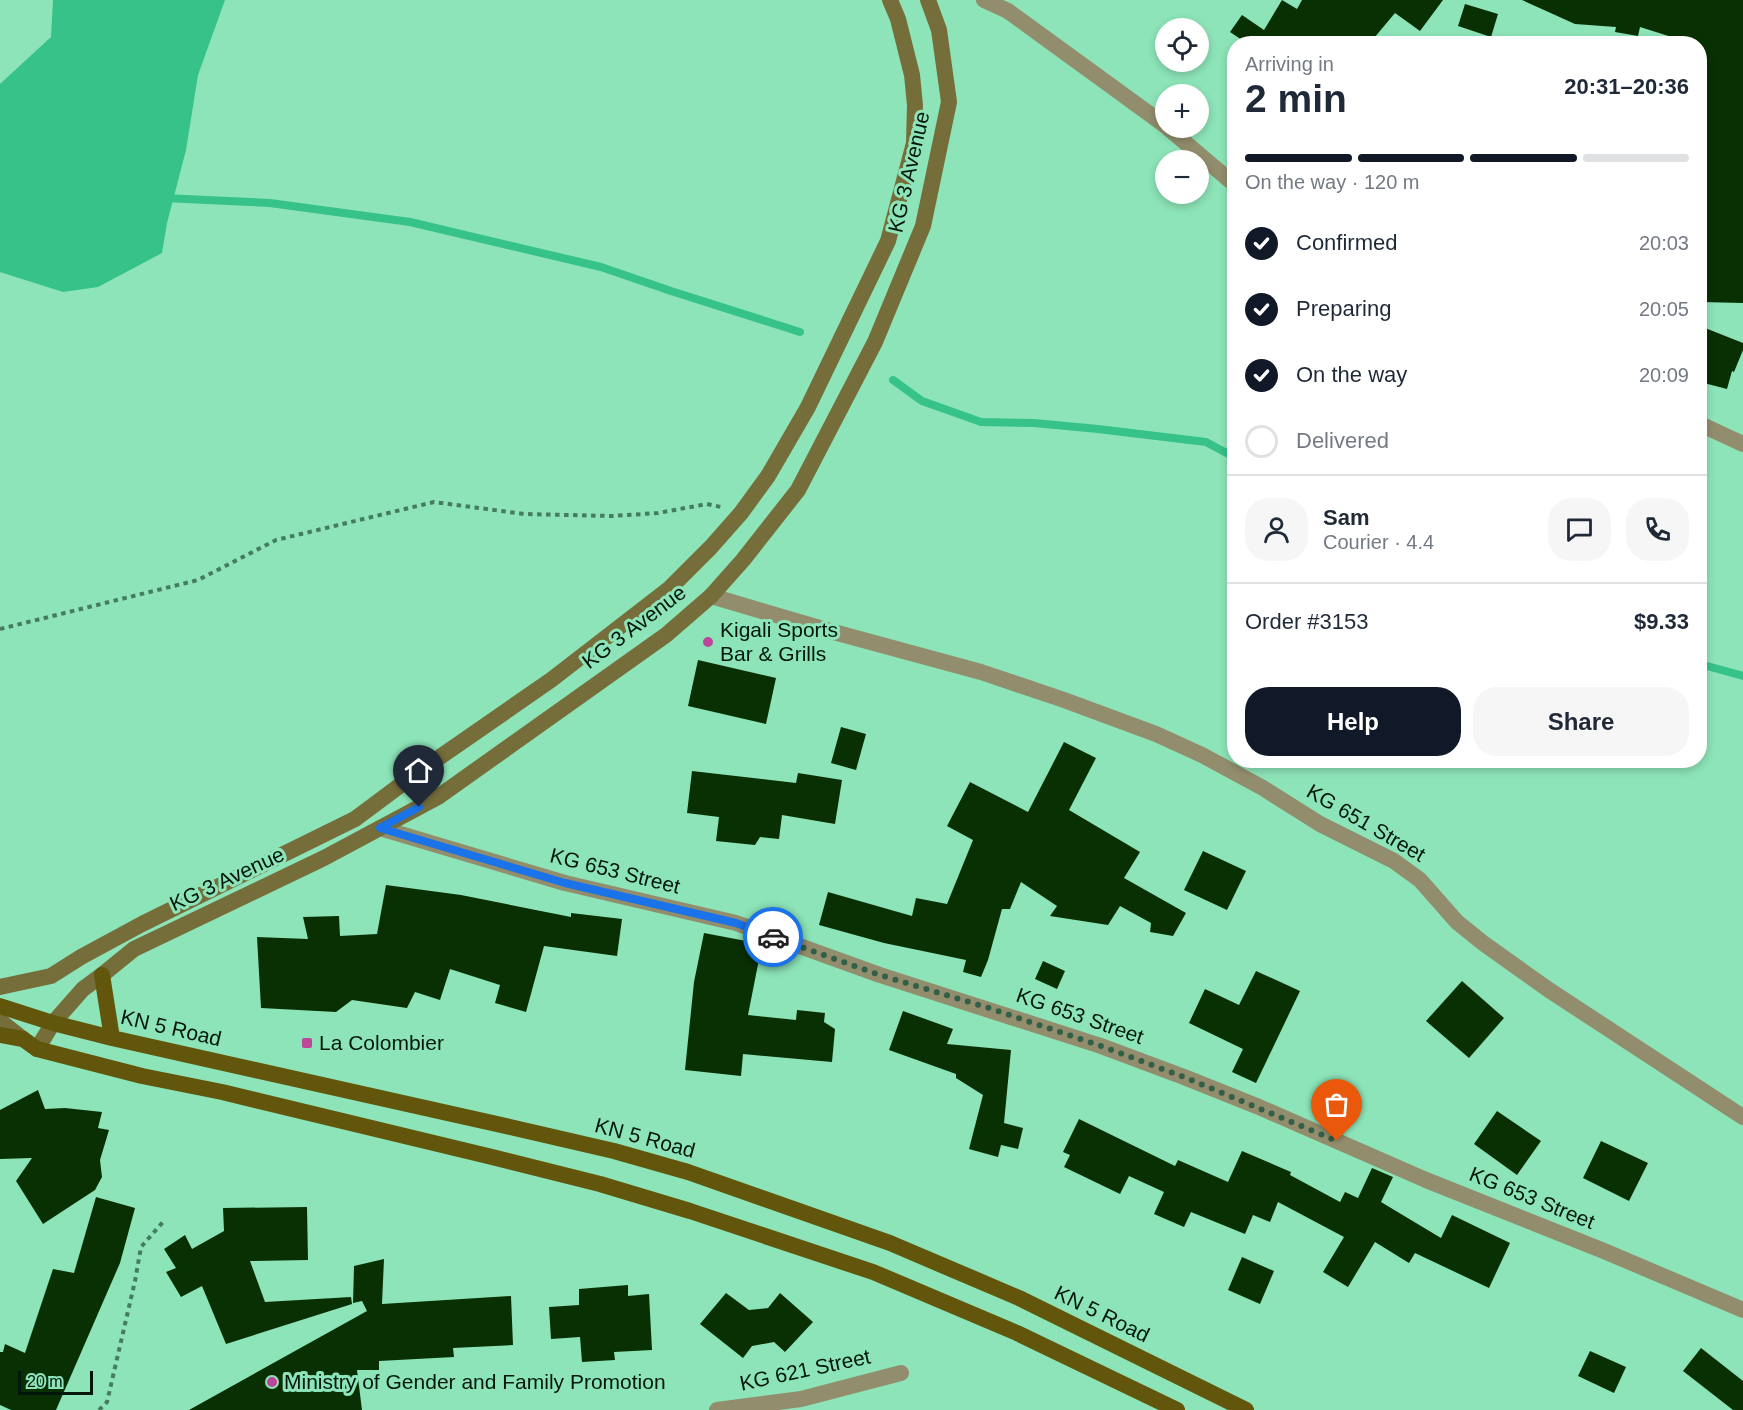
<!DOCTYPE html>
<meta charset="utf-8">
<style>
:root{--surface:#fff;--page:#f6f6f7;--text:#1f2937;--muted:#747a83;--line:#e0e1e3;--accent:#111827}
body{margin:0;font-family:Helvetica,sans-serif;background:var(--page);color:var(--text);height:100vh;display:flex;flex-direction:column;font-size:22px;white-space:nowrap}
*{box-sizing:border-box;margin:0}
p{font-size:20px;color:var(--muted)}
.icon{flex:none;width:33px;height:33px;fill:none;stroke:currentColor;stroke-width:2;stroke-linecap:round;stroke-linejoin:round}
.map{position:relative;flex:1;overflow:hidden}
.sheet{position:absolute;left:1227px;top:36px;width:480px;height:732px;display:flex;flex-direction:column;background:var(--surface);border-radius:24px;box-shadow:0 3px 9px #0003}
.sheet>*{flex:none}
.fabs{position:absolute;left:1155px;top:18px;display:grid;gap:12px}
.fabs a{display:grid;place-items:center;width:54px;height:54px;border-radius:50%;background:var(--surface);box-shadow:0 3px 9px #0003;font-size:30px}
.scale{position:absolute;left:18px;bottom:15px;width:75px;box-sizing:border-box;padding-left:6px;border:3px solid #00180c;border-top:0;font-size:16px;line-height:21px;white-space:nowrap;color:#00180c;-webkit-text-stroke:4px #8de4b8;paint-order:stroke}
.pin{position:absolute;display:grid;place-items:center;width:51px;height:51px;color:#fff;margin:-62px -26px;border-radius:50% 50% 50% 0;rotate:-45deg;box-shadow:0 0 6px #0007}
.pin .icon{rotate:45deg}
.courier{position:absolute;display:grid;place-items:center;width:60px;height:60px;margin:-30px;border:4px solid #1a73e8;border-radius:50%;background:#fff;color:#222;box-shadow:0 2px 8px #0007}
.summary em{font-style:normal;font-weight:600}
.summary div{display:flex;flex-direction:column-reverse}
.summary{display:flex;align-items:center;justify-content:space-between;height:102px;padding:0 18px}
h1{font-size:39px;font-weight:600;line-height:45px}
.bar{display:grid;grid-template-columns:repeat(4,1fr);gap:9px 6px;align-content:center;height:72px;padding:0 18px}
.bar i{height:8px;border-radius:4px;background:var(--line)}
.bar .selected{background:var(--accent)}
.bar p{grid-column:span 4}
.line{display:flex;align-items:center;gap:15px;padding:0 18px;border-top:2px solid var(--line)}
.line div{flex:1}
.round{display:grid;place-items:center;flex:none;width:63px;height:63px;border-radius:24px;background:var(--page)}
ol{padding:0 18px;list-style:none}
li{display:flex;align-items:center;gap:18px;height:66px}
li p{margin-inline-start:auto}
li .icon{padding:6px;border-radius:50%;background:var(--accent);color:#fff;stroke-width:4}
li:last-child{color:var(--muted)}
li i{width:33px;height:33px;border:3px solid var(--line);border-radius:50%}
.button{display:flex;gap:12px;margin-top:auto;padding:12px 18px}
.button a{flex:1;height:69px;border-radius:24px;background:var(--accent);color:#fff;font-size:24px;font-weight:600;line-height:69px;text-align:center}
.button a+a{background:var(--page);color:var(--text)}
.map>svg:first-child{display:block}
.water{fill:#36c288}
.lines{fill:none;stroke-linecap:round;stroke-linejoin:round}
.stream{stroke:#36c288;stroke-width:8}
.building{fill:#093003}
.path{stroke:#457c60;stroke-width:4;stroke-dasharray:4.5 4.5;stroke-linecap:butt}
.minor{stroke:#928d6c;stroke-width:16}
.secondary{stroke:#756e3a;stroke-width:16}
.primary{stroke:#61560b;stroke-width:16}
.done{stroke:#315f48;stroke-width:6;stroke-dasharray:0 10.8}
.route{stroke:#1a73e8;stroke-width:8}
.poi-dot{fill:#bd459a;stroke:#8de4b8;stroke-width:2}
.labels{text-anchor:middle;stroke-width:6;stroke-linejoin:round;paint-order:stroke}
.street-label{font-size:21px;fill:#00180c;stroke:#8de4b8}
.poi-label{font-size:21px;fill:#00180c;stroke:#8de4b8;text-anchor:start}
</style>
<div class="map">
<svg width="1743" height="1410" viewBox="0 0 1743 1410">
<rect width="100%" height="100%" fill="#8de4b8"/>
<path class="water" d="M53,0H225L198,75L186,150L167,223L162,253L98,287L63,292L0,272V84L51,37Z"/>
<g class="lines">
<path class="stream" d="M164,198L270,203L410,222L601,267L671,291L800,332
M893,380L922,401L981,422L1034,423L1098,429L1206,442L1234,457
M1700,664L1743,676"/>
</g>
<path class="building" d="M1282,0L1297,9L1302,0H1443L1420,31L1395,13L1369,44H1248L1230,32L1242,15L1264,30Z
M1522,0H1743V303L1700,302V44H1694L1640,27L1638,36L1615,32L1616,27L1575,24Z
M1465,4L1498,14L1491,37L1458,26Z
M1700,326L1743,343V350L1734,372L1732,371L1727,389L1700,382Z
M698,660L776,678L766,724L688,706Z
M841,727L866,734L856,770L831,763Z
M1064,742L1096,758L1069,810L1140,852L1124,878L1186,913L1173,936L1150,932L1151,923L1120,906L1108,925L1050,916L1057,906L1021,882L1010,909H1002L988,960L981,977L963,972L966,960L884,943L819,925L828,892L912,916L916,898L947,904L973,840L947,826L970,782L1028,812Z
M692,771L796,783L798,773L842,780L835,824L782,815L779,839L760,837L755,845L716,841L719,817L687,813Z
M1203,851L1246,871L1227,910L1184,890Z
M386,885L461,895L571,917V913L622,919L617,956L544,946L526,1012L495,1003L500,985L450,969L440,1000L415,992L407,1008L352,1000L336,1012L261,1008L257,937L308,939L303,917L339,916L340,936L377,934Z
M704,933L762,944L748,1015L796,1020L797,1010L825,1013L824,1022L835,1029L832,1062L743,1054L741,1076L685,1070L694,982Z
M1043,961L1065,971L1057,989L1035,979Z
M1256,971L1300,991L1256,1083L1232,1072L1243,1049L1189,1023L1205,989L1239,1005Z
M1462,981L1504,1018L1469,1058L1426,1021Z
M903,1011L953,1029L947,1044L1011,1050L1004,1123L1023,1128L1018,1149L1001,1145L998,1157L969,1149L983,1095L956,1078V1074L889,1050Z
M38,1090L45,1109L65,1108L102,1112L98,1128L109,1130L100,1160L102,1177L95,1190L43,1224L16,1181L32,1158L0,1159V1110Z
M1497,1111L1541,1141L1517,1175L1474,1144Z
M1079,1119L1175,1166L1178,1160L1228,1182L1242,1151L1291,1172L1290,1175L1340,1202L1345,1192L1358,1198L1372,1168L1393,1177L1381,1202L1441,1238L1452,1215L1510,1243L1489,1288L1415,1253L1409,1263L1375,1242L1348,1287L1323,1272L1344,1237L1278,1202L1270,1222L1253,1215L1245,1234L1191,1212L1184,1227L1154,1214L1164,1192L1129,1176L1120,1194L1064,1167L1070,1155L1063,1152Z
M1601,1141L1648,1163L1629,1201L1583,1178Z
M96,1197L135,1208L120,1263L56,1410H11L0,1405V1352H3L5,1344L25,1353L53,1269L74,1273Z
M307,1207L308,1260L250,1261L265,1302L351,1297L352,1304L226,1344L202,1286L181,1297L166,1272L176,1268L164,1249L185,1235L192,1249L224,1231L223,1208Z
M1242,1257L1274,1271L1260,1304L1228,1290Z
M384,1259L382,1304L511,1296L513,1345L453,1348L454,1357L379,1361V1370H357L362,1410H189L367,1311L362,1301L353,1303L354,1266Z
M628,1285V1296L649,1294L652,1350L614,1352L615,1360L582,1362L580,1337L551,1339L549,1307L579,1305V1289Z
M726,1293L749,1310L768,1308L780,1293L813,1322L785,1352L774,1342L752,1346L743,1358L700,1324Z
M1701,1348L1743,1381V1410H1733L1683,1371Z
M1590,1351L1626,1367L1614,1393L1578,1376Z"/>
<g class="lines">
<path class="path" d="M0,629L198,580L276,540L434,502L524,514L612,516L658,513L707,504L721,507
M99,1410L107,1402L135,1281L141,1247L163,1222"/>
<path class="minor" d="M984,0L1008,11L1166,126
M1168,128L1234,184
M1700,424L1743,444
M711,596L830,631L981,672L1064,700L1156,734L1202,755L1263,788L1320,824L1394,861L1420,880L1457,922L1483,943L1549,990L1743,1117
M380,828L565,883L736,923L880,975L1101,1046L1184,1077L1259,1107L1426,1180L1604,1251L1743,1310
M717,1410L801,1399L901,1373"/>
<path class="secondary" d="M0,987L51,976L81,957L142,924L355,819L414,775L551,680L670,588L711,547L741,513L768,476L808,407L888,241L914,143L915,105L912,75L898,19L890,0
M0,1021L23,1039
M37,1049L53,1023L83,989L102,975L134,949L324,858L438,797L666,635L711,596L743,560L798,490L875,342L923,226L949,102L939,30L928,0"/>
<path class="primary" d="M102,975L112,1038
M0,1006L53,1023L112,1038L510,1127L614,1151L688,1172L890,1243L1019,1298L1246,1410
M0,1035L23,1039L37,1049L142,1076L222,1092L492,1157L600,1184L690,1211L873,1272L1017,1333L1177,1410"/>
</g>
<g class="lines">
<path class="done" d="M773,937L880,975L989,1008L1101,1046L1184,1077L1337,1141"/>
<path class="route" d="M419,807L380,828L565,883L736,923L773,937"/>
</g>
<g class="poi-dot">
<circle cx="708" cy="642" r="6"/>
<rect x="301" y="1037" width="12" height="12" rx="3"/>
<circle cx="272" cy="1382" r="6"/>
</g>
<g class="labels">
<g class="street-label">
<text transform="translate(909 172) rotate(-77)" y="7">KG 3 Avenue</text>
<text transform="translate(634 627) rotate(-37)" y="7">KG 3 Avenue</text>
<text transform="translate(1366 823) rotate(30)" y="7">KG 651 Street</text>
<text transform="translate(615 871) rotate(14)" y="7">KG 653 Street</text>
<text transform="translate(227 879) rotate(-25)" y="7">KG 3 Avenue</text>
<text transform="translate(1080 1016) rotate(19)" y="7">KG 653 Street</text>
<text transform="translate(171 1028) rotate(13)" y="7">KN 5 Road</text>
<text transform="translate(645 1138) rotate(15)" y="7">KN 5 Road</text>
<text transform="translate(1532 1198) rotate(22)" y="7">KG 653 Street</text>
<text transform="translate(1102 1314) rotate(26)" y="7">KN 5 Road</text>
<text transform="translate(805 1370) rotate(-12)" y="7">KG 621 Street</text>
</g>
<g class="poi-label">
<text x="720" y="637">Kigali Sports<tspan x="720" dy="24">Bar &amp; Grills</tspan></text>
<text x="319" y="1050">La Colombier</text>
<text x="284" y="1389">Ministry of Gender and Family Promotion</text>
</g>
</g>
</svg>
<div class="fabs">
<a><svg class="icon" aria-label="locate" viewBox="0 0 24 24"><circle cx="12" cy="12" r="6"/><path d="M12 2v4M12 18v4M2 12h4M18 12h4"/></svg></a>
<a>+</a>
<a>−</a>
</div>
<div class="scale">20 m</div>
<div class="pin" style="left:1337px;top:1141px;background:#ea580c"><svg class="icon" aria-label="bag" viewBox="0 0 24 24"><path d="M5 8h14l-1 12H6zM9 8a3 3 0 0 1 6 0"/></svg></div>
<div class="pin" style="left:419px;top:807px;background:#1f2937"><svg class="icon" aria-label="home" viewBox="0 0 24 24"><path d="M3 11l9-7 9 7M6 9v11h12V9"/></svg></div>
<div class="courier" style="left:773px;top:937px"><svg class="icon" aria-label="car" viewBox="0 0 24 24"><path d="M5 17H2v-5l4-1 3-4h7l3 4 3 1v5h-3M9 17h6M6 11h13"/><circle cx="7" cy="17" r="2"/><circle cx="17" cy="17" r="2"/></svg></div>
<section class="sheet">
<div class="summary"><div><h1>2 min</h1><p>Arriving in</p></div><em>20:31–20:36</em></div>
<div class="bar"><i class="selected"></i><i class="selected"></i><i class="selected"></i><i></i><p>On the way · 120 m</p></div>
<ol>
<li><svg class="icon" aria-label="check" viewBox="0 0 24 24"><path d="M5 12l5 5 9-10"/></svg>Confirmed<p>20:03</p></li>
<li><svg class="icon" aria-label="check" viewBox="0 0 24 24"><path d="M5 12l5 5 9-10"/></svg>Preparing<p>20:05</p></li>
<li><svg class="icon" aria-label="check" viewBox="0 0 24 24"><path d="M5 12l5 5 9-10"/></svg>On the way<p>20:09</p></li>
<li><i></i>Delivered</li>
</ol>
<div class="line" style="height:108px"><a class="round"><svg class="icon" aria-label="person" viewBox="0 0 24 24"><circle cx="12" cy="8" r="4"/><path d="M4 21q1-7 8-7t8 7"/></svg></a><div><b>Sam</b><p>Courier · 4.4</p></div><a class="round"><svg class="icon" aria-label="chat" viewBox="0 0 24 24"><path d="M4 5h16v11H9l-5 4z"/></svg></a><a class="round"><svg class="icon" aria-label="phone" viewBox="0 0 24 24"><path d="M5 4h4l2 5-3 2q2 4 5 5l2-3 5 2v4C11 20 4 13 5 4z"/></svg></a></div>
<div class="line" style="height:78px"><div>Order #3153</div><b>$9.33</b></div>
<div class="button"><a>Help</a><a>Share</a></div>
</section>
</div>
